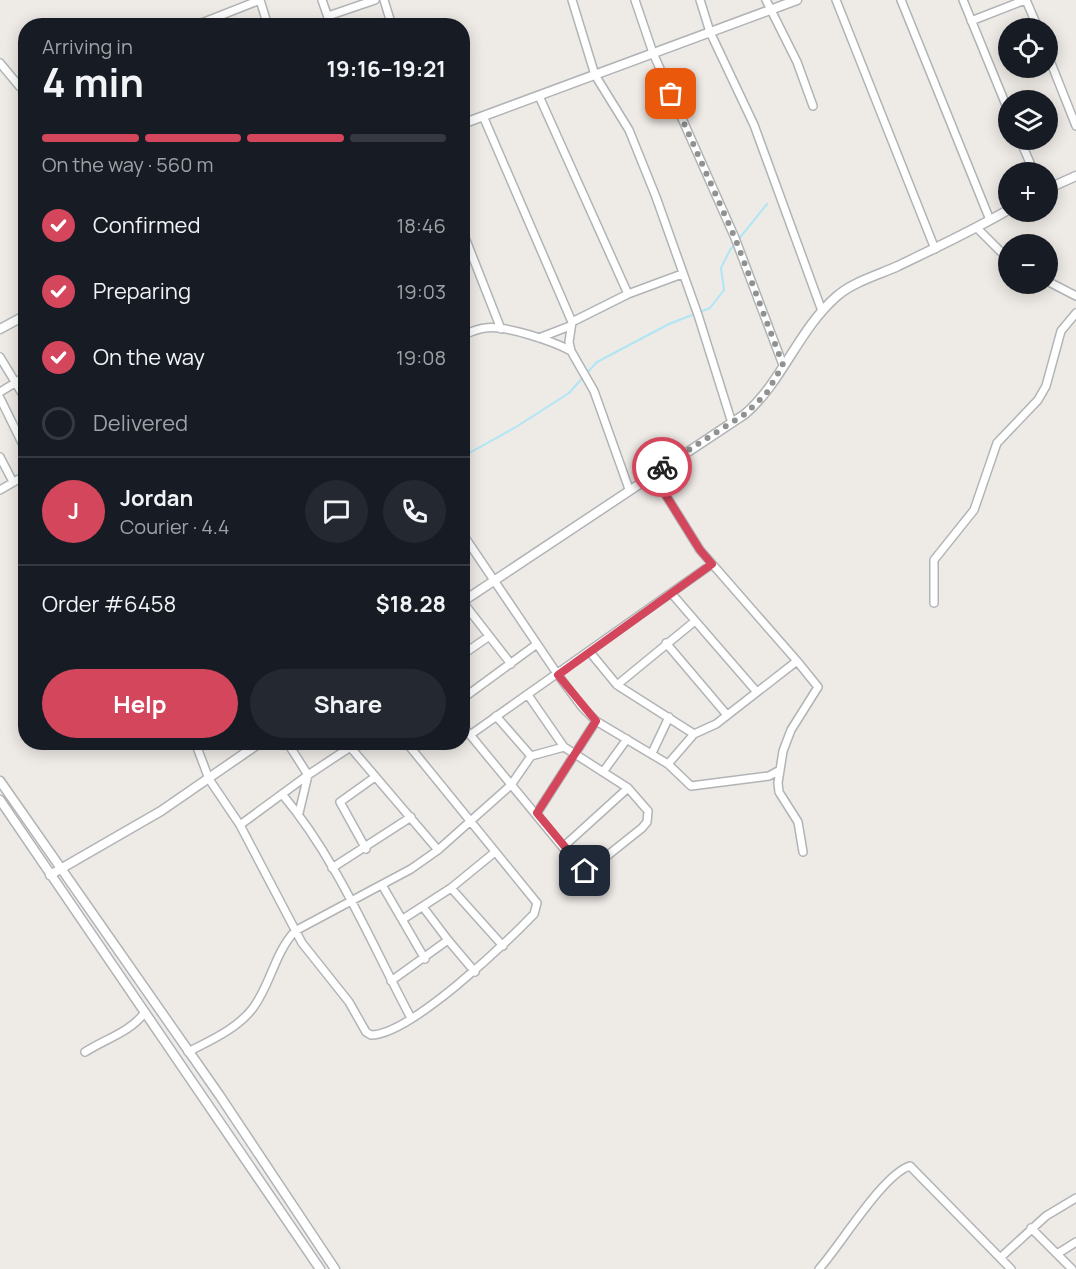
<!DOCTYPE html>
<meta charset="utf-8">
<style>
:root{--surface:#171b24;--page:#242831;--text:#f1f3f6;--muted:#9ea1a6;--line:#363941;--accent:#d4465c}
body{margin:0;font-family:Manrope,sans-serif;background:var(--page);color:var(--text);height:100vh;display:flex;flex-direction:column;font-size:22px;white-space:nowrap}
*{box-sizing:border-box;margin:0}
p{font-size:20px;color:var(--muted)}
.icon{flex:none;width:33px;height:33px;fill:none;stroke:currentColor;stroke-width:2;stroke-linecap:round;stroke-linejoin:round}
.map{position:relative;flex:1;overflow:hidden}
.side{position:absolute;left:18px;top:18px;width:452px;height:732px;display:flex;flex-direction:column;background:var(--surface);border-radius:24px;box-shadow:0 3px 15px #0003}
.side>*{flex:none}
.fabs{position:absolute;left:998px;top:18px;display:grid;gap:12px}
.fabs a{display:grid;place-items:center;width:60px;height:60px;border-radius:50%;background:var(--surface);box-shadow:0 3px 15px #0003;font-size:30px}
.pin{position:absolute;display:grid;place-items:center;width:51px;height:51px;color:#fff;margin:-26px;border-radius:12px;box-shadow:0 3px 9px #0006}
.courier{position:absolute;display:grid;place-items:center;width:60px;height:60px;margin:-30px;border:4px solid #d4465c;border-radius:50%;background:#fff;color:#222;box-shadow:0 2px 8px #0007}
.summary em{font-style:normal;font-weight:700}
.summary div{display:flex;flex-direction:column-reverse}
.summary{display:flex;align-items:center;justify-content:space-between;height:102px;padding:0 24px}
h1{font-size:39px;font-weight:700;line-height:45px}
.bar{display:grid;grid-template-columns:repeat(4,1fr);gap:9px 6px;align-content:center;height:72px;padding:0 24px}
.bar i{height:8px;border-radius:4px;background:var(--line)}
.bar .active{background:var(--accent)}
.bar p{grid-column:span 4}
.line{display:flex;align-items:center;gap:15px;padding:0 24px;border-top:2px solid var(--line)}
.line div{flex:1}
.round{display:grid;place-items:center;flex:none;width:63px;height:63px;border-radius:32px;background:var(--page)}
ol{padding:0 24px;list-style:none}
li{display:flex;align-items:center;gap:18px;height:66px}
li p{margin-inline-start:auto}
li .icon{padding:6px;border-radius:50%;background:var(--accent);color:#fff;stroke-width:4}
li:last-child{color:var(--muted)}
li i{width:33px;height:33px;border:3px solid var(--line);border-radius:50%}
.button{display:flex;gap:12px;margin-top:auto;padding:12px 24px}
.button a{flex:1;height:69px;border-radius:36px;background:var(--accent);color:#fff;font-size:24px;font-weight:700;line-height:69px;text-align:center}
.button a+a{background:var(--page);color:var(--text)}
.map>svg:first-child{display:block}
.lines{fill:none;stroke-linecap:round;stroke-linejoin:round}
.stream{stroke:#afe6f5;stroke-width:2}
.minor-casing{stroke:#b1b4b6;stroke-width:10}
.tertiary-casing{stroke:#b1b4b6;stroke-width:11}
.minor{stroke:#fff;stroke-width:7}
.tertiary{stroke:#fff;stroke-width:8}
.done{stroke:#909292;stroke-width:6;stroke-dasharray:0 10.8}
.route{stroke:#d4465c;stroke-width:8}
</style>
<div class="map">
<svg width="1076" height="1269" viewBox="0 0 1076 1269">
<rect width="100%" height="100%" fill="#eeeae6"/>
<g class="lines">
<path class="stream" d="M462,457L516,427L569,393L597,362L669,324L710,308L724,290L721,268L730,250L767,204"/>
<g class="minor-casing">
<path id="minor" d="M260,0L268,26
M322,0L331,26
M384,0L392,26
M572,0L595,75L629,130L656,197L698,315L732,423
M635,0L653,53L735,238L783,365
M700,0L710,32L754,125L822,311
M766,0L797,62L813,106
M836,0L935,249
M901,0L990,220
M963,0L1008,110
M1026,0L1038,28
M328,16L375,0
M971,21L1025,0
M194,26L260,0
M1047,53L1076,126
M0,63L20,87H26
M539,96L628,294
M483,116L572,322
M1020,140L1034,172
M977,228L1008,259
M462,230L501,329
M1047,281L1076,296
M462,335C469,333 477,329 485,328C505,325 553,341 571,351
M539,338L570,326
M0,357L26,400
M0,392L26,376
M0,398L26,451
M0,457L13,482
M652,473L700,550L797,661L716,724L694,734L668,764
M629,489L594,391L571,351L569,342L572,322L628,294L682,274
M0,490L26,475
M462,533L558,675L582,707L596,721L668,764L691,786L769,776L780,770
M672,594L756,691
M462,601L511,664
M934,603V560L974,510L997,443L1038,400L1046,386L1061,331L1076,313
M666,643L727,715
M589,651L617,685L694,734
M462,655L488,637
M797,661L818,687L791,730L783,751L778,783L779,792L798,822L803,852
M617,685L695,621
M462,699L537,644
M496,716L531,756
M462,725L579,867L588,871L642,828L647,822L648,811L628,788L564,747L528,695
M470,735L712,564
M195,742L209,779L240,825L302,943L349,1002L366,1032L371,1035C410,1035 506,943 534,914L537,903L406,742
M287,742L308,775L299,813
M351,748L438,850
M652,753L669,717
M603,772L627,739
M282,794C337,859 371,943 411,1018
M537,813L596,721
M240,825L308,775L358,742
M563,847L628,788
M366,849L340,802L375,777
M332,868L411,817
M382,885L425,959
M451,888L503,946
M403,919L451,888L495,852
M448,940L475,972
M391,981L448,940L423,907
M85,1052C105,1039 131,1032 145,1012
M188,1052C211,1040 237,1029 253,1008C271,984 274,954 295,931L411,869L438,850L511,785L531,756L564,747
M1031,1228L1072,1269
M1057,1254L1076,1242
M1000,1258L1046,1216L1076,1198
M819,1269C840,1246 883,1174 910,1166L1011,1269"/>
</g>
<g class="tertiary-casing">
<path id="tertiary" d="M462,124L797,0
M1047,189L1076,176
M0,329L26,315
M462,602L745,414C783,381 798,330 837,296C853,282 878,275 898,266C935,248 972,231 1008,210
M0,781L220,1096L335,1269
M0,800L320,1269
M50,875L161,811L261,742"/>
</g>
<use href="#minor" class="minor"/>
<use href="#tertiary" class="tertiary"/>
</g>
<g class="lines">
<path class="done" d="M662,467L745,414L766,394L783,365L735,238L671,94"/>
<path class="route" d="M585,871L537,813L596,721L558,675L712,564L700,550L652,473L662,467"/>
</g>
</svg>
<div class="fabs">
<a><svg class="icon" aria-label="locate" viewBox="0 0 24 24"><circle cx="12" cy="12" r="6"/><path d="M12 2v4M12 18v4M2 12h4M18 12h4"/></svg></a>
<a><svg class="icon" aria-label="layers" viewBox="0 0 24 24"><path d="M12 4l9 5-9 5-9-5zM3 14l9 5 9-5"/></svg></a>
<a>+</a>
<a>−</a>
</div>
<div class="pin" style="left:671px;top:94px;background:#ea580c"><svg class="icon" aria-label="bag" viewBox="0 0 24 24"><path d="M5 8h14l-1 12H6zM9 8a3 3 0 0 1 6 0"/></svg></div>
<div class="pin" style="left:585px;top:871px;background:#1f2937"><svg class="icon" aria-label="home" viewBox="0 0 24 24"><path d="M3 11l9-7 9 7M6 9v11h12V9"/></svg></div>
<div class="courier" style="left:662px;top:467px"><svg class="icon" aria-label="bike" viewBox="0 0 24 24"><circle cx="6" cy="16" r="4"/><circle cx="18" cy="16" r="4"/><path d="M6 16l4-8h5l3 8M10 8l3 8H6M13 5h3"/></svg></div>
<section class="side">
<div class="summary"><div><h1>4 min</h1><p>Arriving in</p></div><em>19:16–19:21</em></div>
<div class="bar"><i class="active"></i><i class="active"></i><i class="active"></i><i></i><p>On the way · 560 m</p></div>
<ol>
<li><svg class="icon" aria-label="check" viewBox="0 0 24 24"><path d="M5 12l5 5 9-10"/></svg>Confirmed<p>18:46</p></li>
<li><svg class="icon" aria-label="check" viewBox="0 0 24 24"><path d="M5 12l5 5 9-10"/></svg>Preparing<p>19:03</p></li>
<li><svg class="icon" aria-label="check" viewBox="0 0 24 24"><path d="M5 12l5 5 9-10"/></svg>On the way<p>19:08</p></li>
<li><i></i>Delivered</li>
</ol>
<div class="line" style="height:108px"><b class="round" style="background:var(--accent);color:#fff">J</b><div><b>Jordan</b><p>Courier · 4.4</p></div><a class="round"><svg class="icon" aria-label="chat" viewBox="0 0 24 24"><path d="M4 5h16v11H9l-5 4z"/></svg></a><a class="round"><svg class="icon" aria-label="phone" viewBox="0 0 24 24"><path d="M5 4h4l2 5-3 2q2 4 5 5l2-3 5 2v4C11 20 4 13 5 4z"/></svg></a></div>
<div class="line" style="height:78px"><div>Order #6458</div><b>$18.28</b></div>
<div class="button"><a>Help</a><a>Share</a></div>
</section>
</div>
